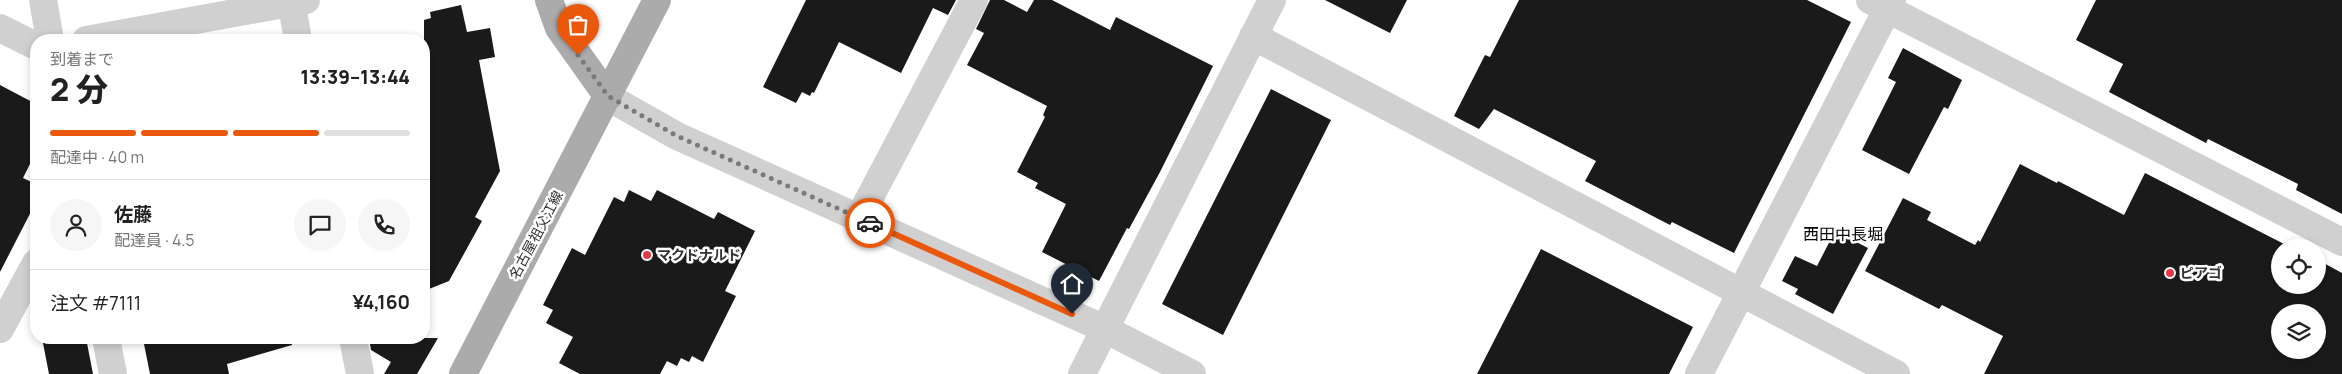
<!DOCTYPE html>
<html lang="ja">
<meta charset="utf-8">
<style>
:root{--surface:#fff;--page:#f6f6f6;--text:#222;--muted:#767676;--line:#e0e0e0;--accent:#ea580c}
body{margin:0;font-family:Manrope,"Noto Sans JP",sans-serif;background:var(--page);color:var(--text);height:100vh;display:flex;flex-direction:column;font-size:19px;white-space:nowrap}
*{box-sizing:border-box;margin:0}
p{font-size:16px;color:var(--muted)}
.icon{flex:none;width:28px;height:28px;fill:none;stroke:currentColor;stroke-width:2;stroke-linecap:round;stroke-linejoin:round}
.map{position:relative;flex:1;overflow:hidden}
.sheet{position:absolute;left:30px;top:34px;width:400px;height:310px;display:flex;flex-direction:column;background:var(--surface);border-radius:20px;box-shadow:0 2px 8px #0003}
.sheet>*{flex:none}
.controls{position:absolute;left:2271px;top:239px;display:grid;gap:10px}
.controls a{display:grid;place-items:center;width:55px;height:55px;border-radius:50%;background:var(--surface);box-shadow:0 2px 8px #0003;font-size:25px}
.pin{position:absolute;display:grid;place-items:center;width:42px;height:42px;color:#fff;margin:-51px -21px;border-radius:50% 50% 50% 0;rotate:-45deg;box-shadow:0 0 5px #0007}
.pin .icon{rotate:45deg}
.courier{position:absolute;display:grid;place-items:center;width:50px;height:50px;margin:-25px;border:4px solid #ea580c;border-radius:50%;background:#fff;color:#222;box-shadow:0 1px 6px #0007}
.summary em{font-style:normal;font-weight:800}
.summary div{display:flex;flex-direction:column-reverse}
.summary{display:flex;align-items:center;justify-content:space-between;height:85px;padding:0 20px}
h1{font-size:32px;font-weight:800;line-height:38px}
.bar{display:grid;grid-template-columns:repeat(4,1fr);gap:8px 5px;align-content:center;height:60px;padding:0 20px}
.bar i{height:6px;border-radius:4px;background:var(--line)}
.bar .on{background:var(--accent)}
.bar p{grid-column:span 4}
.line{display:flex;align-items:center;gap:12px;padding:0 20px;border-top:1px solid var(--line)}
.line div{flex:1}
.round{display:grid;place-items:center;flex:none;width:52px;height:52px;border-radius:26px;background:var(--page)}
.map>svg:first-child{display:block}
.building{fill:#1a1a1a;fill-rule:evenodd}
.lines{fill:none;stroke-linecap:round;stroke-linejoin:round}
.minor{stroke:#d0d0d0;stroke-width:28}
.major{stroke:#ababab;stroke-width:28}
.done{stroke:#7a7a7a;stroke-width:5;stroke-dasharray:0 9}
.route{stroke:#ea580c;stroke-width:6}
.poi-dot{fill:#e63946;stroke:#fff;stroke-width:2}
.labels{text-anchor:middle;stroke-width:5;stroke-linejoin:round;paint-order:stroke}
.street-label{font-size:14px;fill:#333;stroke:#fff}
.poi-label{font-size:14px;font-weight:bold;fill:#333;stroke:#fff;text-anchor:start}
.quarter-label{font-size:16px;fill:#000;stroke:#fff}
</style>
<div class="map">
<svg width="2342" height="374" viewBox="0 0 2342 374">
<rect width="100%" height="100%" fill="#fff"/>
<path class="building" d="M806,0H956L948,15L933,8L901,73L839,42L814,93L812,92L810,96L802,92L796,103L763,87Z
M990,0H1004L1027,12L1034,0H1052L1110,30L1116,17L1213,66L1160,172L1129,229L1127,228L1099,281L1042,252L1066,204L1035,188L1038,183L1017,172L1045,117L1043,115L1047,106L967,65L984,33L976,29Z
M1325,0H1407L1390,33Z
M1519,0H1807L1851,22L1734,253L1672,222L1670,225L1585,181L1596,161L1494,109L1479,129L1454,116L1485,55L1490,57Z
M2096,0H2342V214L2296,190L2298,184L2208,139L2206,143L2109,92L2123,64L2076,40Z
M461,5L467,32L490,28L495,57L479,60L500,171L475,217L482,221L449,281L424,291V20L431,18L430,12Z
M1903,48L1962,80L1948,109L1944,107L1909,174L1862,150L1896,82L1888,78Z
M0,85L36,104V152L23,178L36,184V202L0,272Z
M1271,89L1331,120L1223,335L1162,304Z
M2020,164L2057,183L2058,181L2124,215L2145,173L2292,248H2280V285H2318V260L2342,273V374H1984L2003,336L1942,305L1939,309L1865,271L1903,198L1931,212L1927,220L1975,245L1978,240L1980,242ZM2280,312H2318V350H2280Z
M629,190L651,201L657,190L714,219L718,212L755,231L725,291L736,296L703,362L692,356L689,362L681,358L677,366L667,361L660,374H580L559,363L573,337L546,323L553,310L543,305L572,248L585,255L614,197L624,202Z
M1835,231L1868,248L1833,314L1795,294L1798,289L1782,281L1795,256L1817,266Z
M1541,249L1693,327L1669,374H1477Z
M42,338H86L93,374H49Z
M179,338H291L292,345L227,364L229,374H150L144,344Z
M369,338H438L417,374H384L391,362L371,350Z"/>
<g class="lines">
<path class="minor" d="M43,0L50,40
M291,0L298,40
M1870,0L2342,242
M0,28L36,46
M1253,36L1896,374
M86,40L306,0
M608,97L677,136L1105,329L1192,374
M859,218L974,0
M0,329L36,263
M106,338L113,374
M353,338L360,374
M1082,374L1272,0
M1699,374L1892,0"/>
<path class="major" d="M549,0L559,28L608,97
M463,374L657,0"/>
</g>
<g class="lines">
<path class="done" d="M578,55L608,96L677,136L870,223"/>
<path class="route" d="M870,223L1072,314"/>
</g>
<g class="poi-dot">
<circle cx="647" cy="255" r="5"/>
<circle cx="2170" cy="273" r="5"/>
</g>
<g class="labels">
<g class="street-label">
<text transform="translate(536 235) rotate(-62)" y="5">名古屋祖父江線</text>
</g>
<g class="poi-label">
<text x="657" y="260">マクドナルド</text>
<text x="2180" y="278">ピアゴ</text>
</g>
<g class="quarter-label">
<text x="1843" y="240">西田中長堀</text>
</g>
</g>
</svg>
<div class="controls">
<a><svg class="icon" aria-label="locate" viewBox="0 0 24 24"><circle cx="12" cy="12" r="6"/><path d="M12 2v4M12 18v4M2 12h4M18 12h4"/></svg></a>
<a><svg class="icon" aria-label="layers" viewBox="0 0 24 24"><path d="M12 4l9 5-9 5-9-5zM3 14l9 5 9-5"/></svg></a>
</div>
<div class="pin" style="left:578px;top:55px;background:#ea580c"><svg class="icon" aria-label="bag" viewBox="0 0 24 24"><path d="M5 8h14l-1 12H6zM9 8a3 3 0 0 1 6 0"/></svg></div>
<div class="pin" style="left:1072px;top:314px;background:#1f2937"><svg class="icon" aria-label="home" viewBox="0 0 24 24"><path d="M3 11l9-7 9 7M6 9v11h12V9"/></svg></div>
<div class="courier" style="left:870px;top:223px"><svg class="icon" aria-label="car" viewBox="0 0 24 24"><path d="M5 17H2v-5l4-1 3-4h7l3 4 3 1v5h-3M9 17h6M6 11h13"/><circle cx="7" cy="17" r="2"/><circle cx="17" cy="17" r="2"/></svg></div>
<section class="sheet">
<div class="summary"><div><h1>2 分</h1><p>到着まで</p></div><em>13:39–13:44</em></div>
<div class="bar"><i class="on"></i><i class="on"></i><i class="on"></i><i></i><p>配達中 · 40 m</p></div>
<div class="line" style="height:90px"><a class="round"><svg class="icon" aria-label="person" viewBox="0 0 24 24"><circle cx="12" cy="8" r="4"/><path d="M4 21q1-7 8-7t8 7"/></svg></a><div><b>佐藤</b><p>配達員 · 4.5</p></div><a class="round"><svg class="icon" aria-label="chat" viewBox="0 0 24 24"><path d="M4 5h16v11H9l-5 4z"/></svg></a><a class="round"><svg class="icon" aria-label="phone" viewBox="0 0 24 24"><path d="M5 4h4l2 5-3 2q2 4 5 5l2-3 5 2v4C11 20 4 13 5 4z"/></svg></a></div>
<div class="line" style="height:65px"><div>注文 #7111</div><b>¥4,160</b></div>
</section>
</div>
